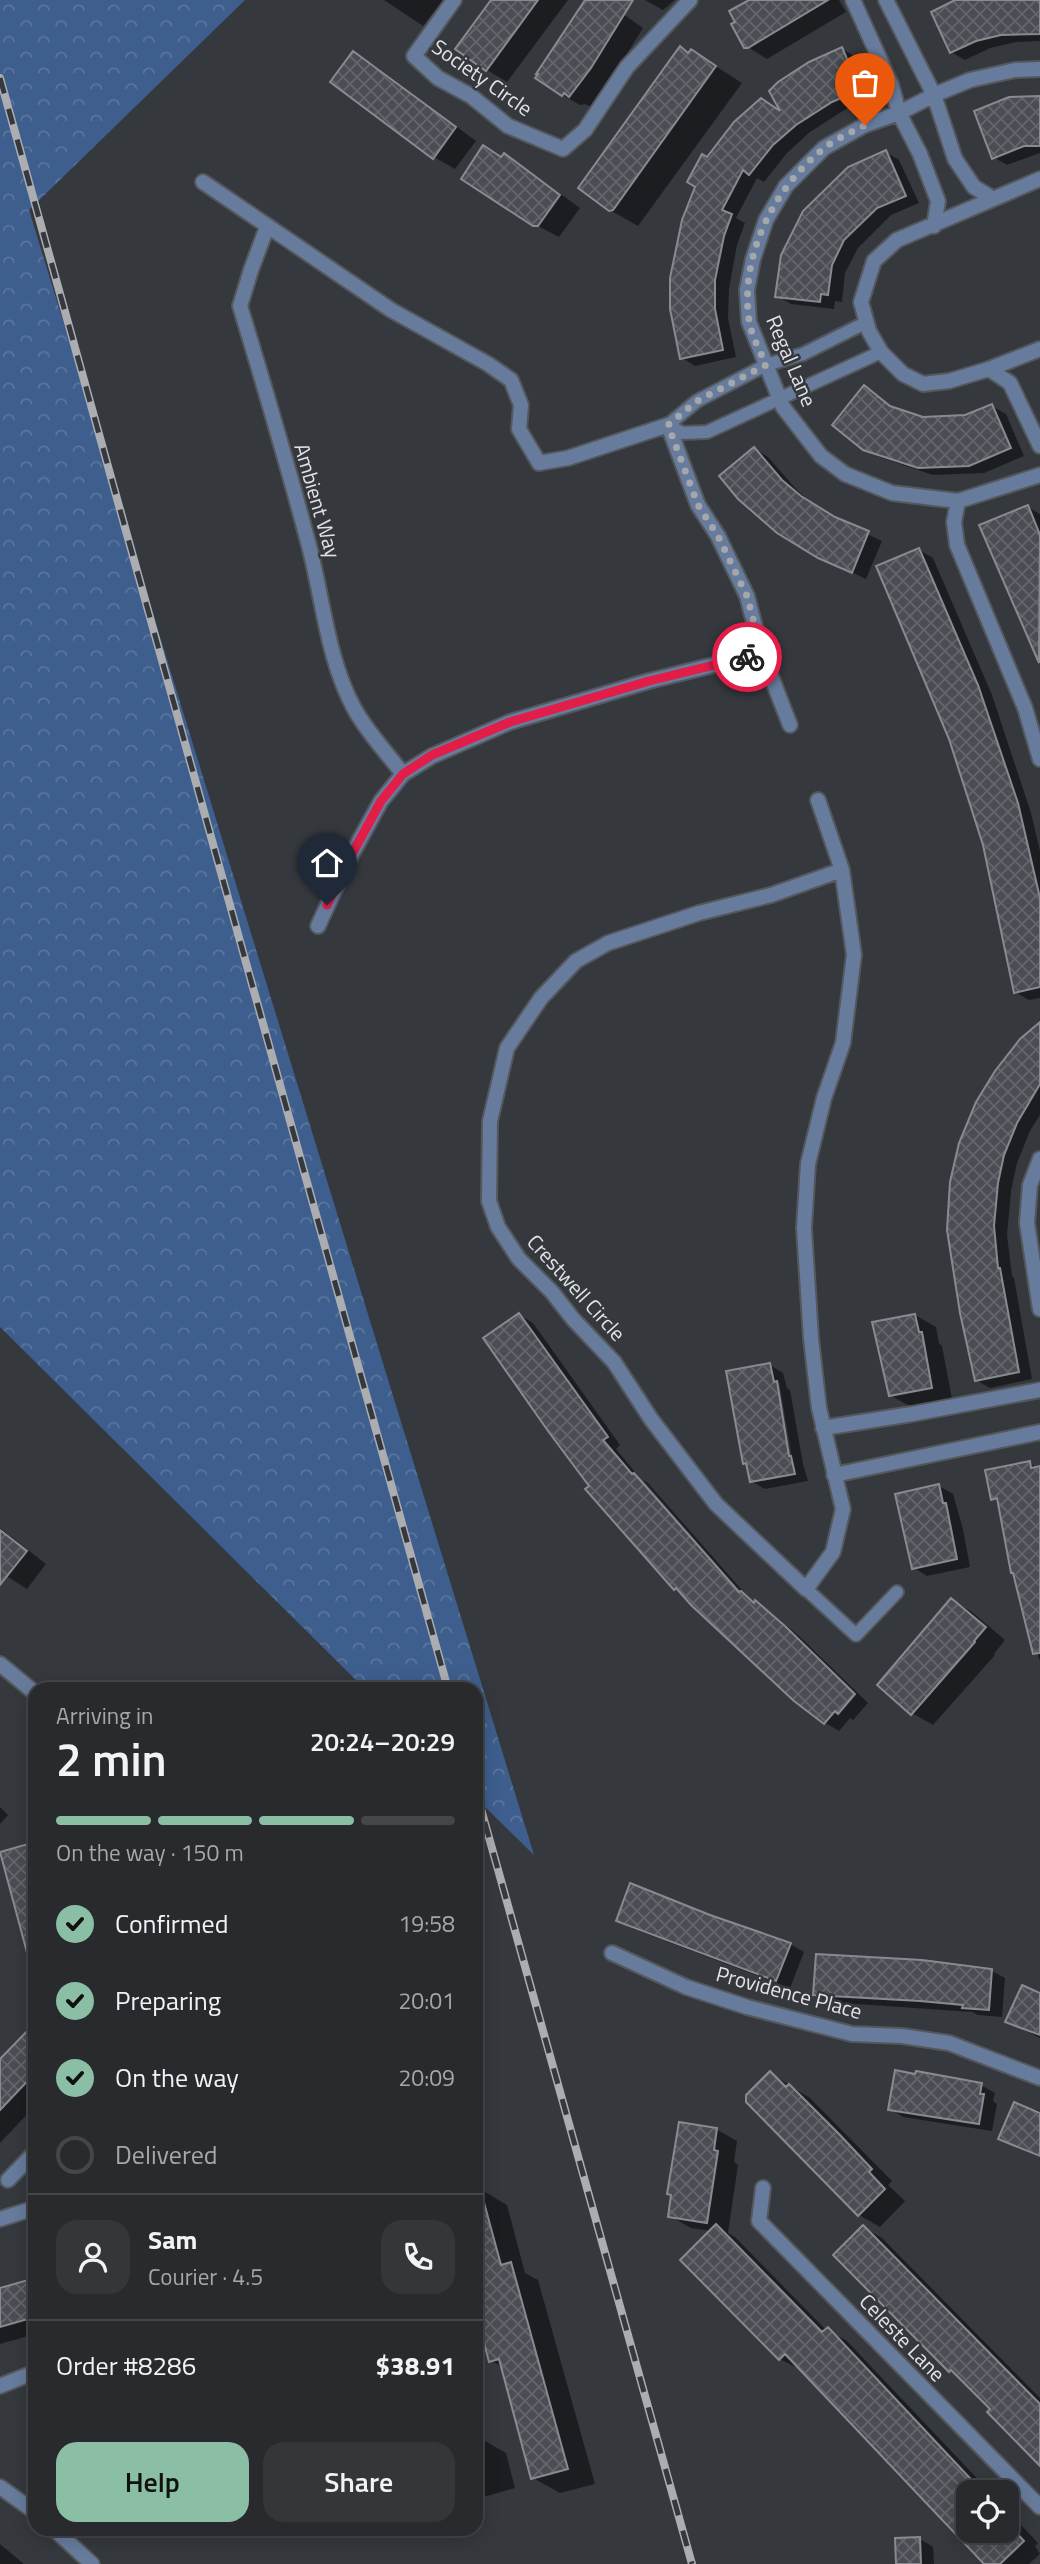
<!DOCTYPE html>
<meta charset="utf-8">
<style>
:root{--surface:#282a2e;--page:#34363a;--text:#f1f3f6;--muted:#a5a7aa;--line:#44464a;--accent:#8abfa5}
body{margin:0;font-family:"Titillium Web",sans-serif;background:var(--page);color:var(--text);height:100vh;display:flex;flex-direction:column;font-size:26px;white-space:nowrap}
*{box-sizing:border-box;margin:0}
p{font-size:23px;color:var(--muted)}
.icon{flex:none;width:38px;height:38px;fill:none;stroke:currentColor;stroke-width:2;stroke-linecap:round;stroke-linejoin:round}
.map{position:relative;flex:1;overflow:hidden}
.drawer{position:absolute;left:28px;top:1682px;width:455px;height:854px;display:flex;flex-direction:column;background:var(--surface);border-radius:21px;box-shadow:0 4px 18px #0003,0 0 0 2px var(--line)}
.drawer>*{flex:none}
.fabs{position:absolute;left:956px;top:2480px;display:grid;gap:14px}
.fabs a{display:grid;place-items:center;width:63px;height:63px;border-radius:14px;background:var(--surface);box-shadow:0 4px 18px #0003,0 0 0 2px var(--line);font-size:35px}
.pin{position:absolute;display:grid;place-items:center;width:60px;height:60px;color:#fff;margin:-72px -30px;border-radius:50% 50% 50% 0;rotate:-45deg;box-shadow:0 0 7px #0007}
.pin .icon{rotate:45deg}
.courier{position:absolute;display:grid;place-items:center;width:70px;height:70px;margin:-35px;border:5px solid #e11d48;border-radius:50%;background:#fff;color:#222;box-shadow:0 2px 9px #0007}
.overview em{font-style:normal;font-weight:600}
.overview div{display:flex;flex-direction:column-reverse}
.overview{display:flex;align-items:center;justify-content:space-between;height:119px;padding:0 28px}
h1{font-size:46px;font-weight:600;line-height:52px}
.bar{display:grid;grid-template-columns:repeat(4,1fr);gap:10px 7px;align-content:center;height:84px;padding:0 28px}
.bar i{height:9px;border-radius:5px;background:var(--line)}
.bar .on{background:var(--accent)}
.bar p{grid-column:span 4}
.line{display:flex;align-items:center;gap:18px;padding:0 28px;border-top:2px solid var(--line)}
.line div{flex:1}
.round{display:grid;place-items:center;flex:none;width:74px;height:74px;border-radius:21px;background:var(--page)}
ol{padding:0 28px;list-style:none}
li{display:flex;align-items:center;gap:21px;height:77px}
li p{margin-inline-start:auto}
li .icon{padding:7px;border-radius:50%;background:var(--accent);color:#111;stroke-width:4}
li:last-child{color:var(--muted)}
li i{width:38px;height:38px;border:4px solid var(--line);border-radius:50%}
.primary-button{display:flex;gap:14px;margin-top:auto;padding:14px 28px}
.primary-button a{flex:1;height:80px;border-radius:21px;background:var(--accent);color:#111;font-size:28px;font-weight:600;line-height:80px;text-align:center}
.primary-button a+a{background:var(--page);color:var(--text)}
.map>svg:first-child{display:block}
.forest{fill:url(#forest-crowns)}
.shadow{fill:#0007;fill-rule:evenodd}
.building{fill:url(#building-cross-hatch);stroke:#878b91;stroke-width:2}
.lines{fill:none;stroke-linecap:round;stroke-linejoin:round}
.lane-casing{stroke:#54575b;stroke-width:16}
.street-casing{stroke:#54575b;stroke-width:18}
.lane{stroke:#677c9d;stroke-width:12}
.street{stroke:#677c9d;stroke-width:14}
.rail-casing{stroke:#abadb1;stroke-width:8}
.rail{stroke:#35383d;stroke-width:5;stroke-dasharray:16;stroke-linecap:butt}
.done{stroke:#a5a7ab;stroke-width:7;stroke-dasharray:0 12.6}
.route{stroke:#e11d48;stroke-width:9}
.labels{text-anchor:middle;stroke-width:5;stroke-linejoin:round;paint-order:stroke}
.street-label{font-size:21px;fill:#e1e3e6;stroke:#35383d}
</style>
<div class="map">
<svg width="1040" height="2564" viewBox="0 0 1040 2564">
<defs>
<pattern id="forest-crowns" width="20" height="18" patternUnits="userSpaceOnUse" patternTransform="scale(1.75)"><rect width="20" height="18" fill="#3e5e8e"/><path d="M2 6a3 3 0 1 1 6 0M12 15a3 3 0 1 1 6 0" fill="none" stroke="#5a759e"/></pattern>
<pattern id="building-cross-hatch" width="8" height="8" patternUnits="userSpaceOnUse" patternTransform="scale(1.75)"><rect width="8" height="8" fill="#4a4d53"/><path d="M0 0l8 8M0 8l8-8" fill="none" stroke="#64666c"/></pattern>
</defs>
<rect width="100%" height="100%" fill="#35383d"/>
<path class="forest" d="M0,0H245L29,210L534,1855L476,1798V1689H365L0,1327Z"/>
<path class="shadow" d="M384,0H443L423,26Z
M493,0H568L507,82L487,70Z
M588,0H603L643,28L611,79L591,107L585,104L580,105L559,93Z
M645,0H675L663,10Z
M751,0H839L846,12L767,59L746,46Z
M959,0H1040V41L1016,42L990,48L965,60L951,52Z
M842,49L856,57L873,97L846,109L810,132L787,153L764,182L757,178L736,218L745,223L737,245L729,289L728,318L736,357L695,366L682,358L707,159L783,114Z
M692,51L742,83L638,226L610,210Z
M354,53L374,65L476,141L455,169L434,157Z
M1040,98V153L1007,165L993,157Z
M886,152L899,160L919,203L891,215L858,248L845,273L842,302L835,301L834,309L791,304L777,296Z
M504,156L525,168L580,208L559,237L534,224L502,158Z
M864,387L896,410L923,419L966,417L992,406L1006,414L1024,456L984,473L933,475L879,457L864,449Z
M755,449L768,457L796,489L815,507L837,520L882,541L866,579L819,557Z
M1028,507L1040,514V662L981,526Z
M919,550L933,558L992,695L1031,813L1040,851V998L1029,1000L1015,992Z
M1040,1024V1115L1030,1131L1017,1163L1011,1191L1007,1235L1012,1276L1014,1278L1032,1379L990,1388L976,1380L949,1230Z
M519,1315L533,1323L620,1445L616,1449L639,1477L633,1474L743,1600L746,1598L643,1480L648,1483L748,1597L769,1611L799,1636L868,1703L853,1720L850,1718L839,1731L810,1714L740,1650L682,1593L675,1589L591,1486Z
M915,1315L936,1327L939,1343L942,1346L952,1399L911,1407L890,1395Z
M770,1365L783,1373L787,1388L790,1390L803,1464L808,1481L765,1489L751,1481L748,1465L744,1463ZM775,1382H779L793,1464L789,1465Z
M1029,1463L1040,1469V1661L1026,1622L999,1502L993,1498Z
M939,1486L953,1494L963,1529L970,1567L927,1576L914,1568Z
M0,1528L46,1564L27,1589L0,1572Z
M952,1600L972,1612L1005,1640L994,1654L995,1655L933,1725L912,1713Z
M0,1807L8,1815L0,1824Z
M35,1846V1975L2,1853Z
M710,1916L790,1944L804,1952L790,1988L631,1928L618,1920Z
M992,1971L1005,1978L1002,2017L978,2015L972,2012L828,2002L815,1994Z
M1040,1995V2038L1008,2022Z
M35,2026V2106L0,2143V2062Z
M770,2073L810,2098L892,2181L888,2185L905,2201L880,2227L859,2215Z
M981,2085L995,2093L993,2101L997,2104L992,2131L903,2117L890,2109Z
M1035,2109L1040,2111V2157L1000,2138Z
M716,2129L737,2141L734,2162L738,2165L728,2233L735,2237L827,2331L846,2340L990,2492H968V2530H1006V2509L1038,2543L1035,2546L1040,2554L1029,2564H986L800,2368L799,2369L780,2359L683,2260L712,2231L691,2228L670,2216Z
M480,2189L507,2205L525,2273L538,2280L595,2484L560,2493L533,2478L503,2367L491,2361L476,2309V2190Z
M863,2227L882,2238L1040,2398V2464L993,2409L961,2377L950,2371L836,2255Z
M35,2280V2334L0,2344V2289Z
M478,2437L506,2453L515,2488L476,2499V2438Z
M920,2539L933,2547L934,2564H898Z
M0,2544L24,2564H0Z"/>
<path class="building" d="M491,0H538L486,71L455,49Z
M585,0H633L591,68L569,97L564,93L562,96L535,78L538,74H536Z
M749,0H828L748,48H744L731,24L735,22L729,11Z
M955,0H1040V34L1001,35L976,41L950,53L931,12Z
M680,46L688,53L691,49L716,66L613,210L609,211L578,188Z
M842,47L860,90L832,102L796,125L773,145L749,175L743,170L722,210L732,214L724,236L715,280V309L723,350L680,359L670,309V278L682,220L695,187L687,182L702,154L707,157L734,122L761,98L780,111L769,91L778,82L809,62Z
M353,51L456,127L433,159L330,82Z
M1040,96V146H1024L992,159L974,111L1009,97Z
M483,145L501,157L504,153L560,195L538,226H533L461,179Z
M886,150L906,196L877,208L844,240L832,265L828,295L821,294L820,302L775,297L781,255L803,211L848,167Z
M864,385L890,406L923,417L965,415L992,404L1011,448L969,466L918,468L863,450L832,425Z
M754,447L782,480L801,496L835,517L869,531L852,573L818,558L777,533L738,499L719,476Z
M1028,505L1040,535L1039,663L979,525Z
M919,548L978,685L1018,803L1040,898V987L1014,993L983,845L949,739L876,566Z
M1040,1022V1084L1017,1123L1004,1155L998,1183L994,1226L998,1268H1000L1019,1372L975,1381L960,1313L947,1230L950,1182L959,1143L976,1102L995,1071L1020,1039Z
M519,1313L608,1437L603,1440L632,1474L634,1473L739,1592L741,1591L754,1603L755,1600L785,1626L855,1694L838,1714L835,1711L824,1724L794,1701L691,1605L676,1588L674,1590L585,1489L589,1486L548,1431L483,1338Z
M915,1314L919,1332H922L932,1388L889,1396L872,1322Z
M770,1363L774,1382L777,1381L789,1456H791L795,1474L750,1482L746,1463L743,1464L726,1371Z
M1030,1461L1031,1468L1040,1466V1653L1033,1654L1013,1573H1011L997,1498L991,1500L985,1470Z
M939,1484L943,1503H946L957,1559L912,1569L895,1494Z
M0,1530L27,1551L0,1585Z
M951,1598L986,1627L974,1641L975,1642L911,1715L877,1685Z
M35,1842V1959L29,1960L0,1852Z
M630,1883L710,1915L791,1943L776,1981L616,1921Z
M816,1954L922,1960L992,1969L989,2010L962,2008L963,2005L920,2001L813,1995Z
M1022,1985L1040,1993V2035L1005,2022Z
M35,2023V2073L0,2110V2059Z
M895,2070L915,2074L916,2071L982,2083L980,2094H984L979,2124L888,2110Z
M770,2071L786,2087L789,2084L840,2135L872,2169L869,2172L885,2189L858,2216L746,2102V2095Z
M1014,2102L1040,2113V2156L998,2139Z
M679,2122L717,2128L714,2150L718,2151L707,2223L668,2217L671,2195L667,2194Z
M482,2195L501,2265L511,2262L568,2469L531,2479L499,2359L489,2362L476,2312V2196Z
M716,2224L822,2332L828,2327L983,2492H968V2530H1014L1024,2541L1000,2564H984L785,2354L779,2360L680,2260Z
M863,2225L1040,2404V2466L987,2412L990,2409L951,2370L949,2372L833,2255Z
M35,2278V2317L0,2327V2288Z
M920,2537L921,2564H896L895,2538Z"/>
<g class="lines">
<g class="lane-casing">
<path id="lane" d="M867,322L803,354L766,365L697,401L668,425L682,433L707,432L881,352
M806,1589L856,1635L897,1592"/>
</g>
<g class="street-casing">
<path id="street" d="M454,0L414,56L438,78L471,96L508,126L563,149L585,130L627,67L690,0
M853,0L891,84L899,113L920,154L938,201L934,226
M886,0L934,95L955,159L974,187L992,198
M1040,69L1015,70L970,80L934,95L899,113L865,125L824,148L786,186L766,220L753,259L747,290L749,322L783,407L821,456L845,474L892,493L958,501L1040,475
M1040,179L897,240L874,261L861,302L869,331L881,352L903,374L923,384L949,381L989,369L1040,349
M203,182L391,310L488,364L511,380L521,405L519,429L539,463L568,458L668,425L698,505L718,536L747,596L762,653L790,725
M267,227L251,270L240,306C264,385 287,463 308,542C323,597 327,660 355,710C368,733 387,753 403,774
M989,369L1010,383L1040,446
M958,501L954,522L957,545L1025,708L1040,759
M818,800L842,870L854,955L843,1043L824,1098L808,1164L804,1228L811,1338L819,1408L843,1509L833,1552L806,1589L716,1504L651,1419L614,1362L573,1319L552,1292L519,1259L498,1227L489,1201L490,1121L507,1048L541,998L576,961L608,943L699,913L771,895L842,870
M318,926L347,863L381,801L403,774L432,756L510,722L649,681L762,653
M1040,1159L1030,1185L1027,1223L1040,1309
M823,1428L912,1414L1040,1390
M834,1475L1040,1432
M0,1664L35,1693
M612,1953L686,1987L747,2007L852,2034L902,2036L949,2043L1040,2078
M8,2180L35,2152
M763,2188L759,2221L1040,2507
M0,2219L35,2208
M0,2386L35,2372
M0,2487L35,2512
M54,2529L92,2564"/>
</g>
<use href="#lane" class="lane"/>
<use href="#street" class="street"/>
<g class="rail-casing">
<path id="rail" d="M0,78L448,1689
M476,1791L692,2564"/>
</g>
<use href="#rail" class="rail"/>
</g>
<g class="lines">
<path class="done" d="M747,657L762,653L747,596L718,536L698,505L668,425L697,401L766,365C760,351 751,335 749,320C740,256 773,189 823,149C835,139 852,132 865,125"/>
<path class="route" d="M327,905L347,863L381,801L403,774L432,755L510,722L649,681L747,657"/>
</g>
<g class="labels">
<g class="street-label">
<text transform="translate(482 78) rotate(35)" y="7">Society Circle</text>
<text transform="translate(791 361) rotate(67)" y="7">Regal Lane</text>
<text transform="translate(317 501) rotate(74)" y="7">Ambient Way</text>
<text transform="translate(576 1288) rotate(48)" y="7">Crestwell Circle</text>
<text transform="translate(789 1993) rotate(15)" y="7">Providence Place</text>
<text transform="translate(902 2338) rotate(46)" y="7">Celeste Lane</text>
</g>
</g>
</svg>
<div class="fabs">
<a><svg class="icon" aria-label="locate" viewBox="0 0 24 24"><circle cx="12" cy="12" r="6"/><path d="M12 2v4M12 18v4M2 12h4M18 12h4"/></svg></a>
</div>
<div class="pin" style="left:865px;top:125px;background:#ea580c"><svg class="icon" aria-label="bag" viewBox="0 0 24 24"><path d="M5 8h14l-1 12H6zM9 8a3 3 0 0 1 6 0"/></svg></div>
<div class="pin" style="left:327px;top:905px;background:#1f2937"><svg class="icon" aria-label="home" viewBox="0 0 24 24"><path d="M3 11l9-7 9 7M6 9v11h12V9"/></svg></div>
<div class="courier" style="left:747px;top:657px"><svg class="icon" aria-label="bike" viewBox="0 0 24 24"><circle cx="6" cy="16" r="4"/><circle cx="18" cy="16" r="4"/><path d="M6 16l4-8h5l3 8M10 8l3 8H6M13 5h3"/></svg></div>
<section class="drawer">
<div class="overview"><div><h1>2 min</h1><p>Arriving in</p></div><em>20:24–20:29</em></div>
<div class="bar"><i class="on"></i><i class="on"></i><i class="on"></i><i></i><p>On the way · 150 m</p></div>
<ol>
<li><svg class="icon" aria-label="check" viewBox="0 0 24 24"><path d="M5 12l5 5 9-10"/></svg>Confirmed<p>19:58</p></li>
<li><svg class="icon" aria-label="check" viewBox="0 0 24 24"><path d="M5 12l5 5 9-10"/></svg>Preparing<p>20:01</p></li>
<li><svg class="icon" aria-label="check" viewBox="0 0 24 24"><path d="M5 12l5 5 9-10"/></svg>On the way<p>20:09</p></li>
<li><i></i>Delivered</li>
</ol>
<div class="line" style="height:126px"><a class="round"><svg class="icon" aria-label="person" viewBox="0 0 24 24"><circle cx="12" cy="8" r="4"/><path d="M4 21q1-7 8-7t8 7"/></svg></a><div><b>Sam</b><p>Courier · 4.5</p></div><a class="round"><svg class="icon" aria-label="phone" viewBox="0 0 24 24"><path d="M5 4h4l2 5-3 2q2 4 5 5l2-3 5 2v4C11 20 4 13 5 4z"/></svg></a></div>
<div class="line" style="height:91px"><div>Order #8286</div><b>$38.91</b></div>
<div class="primary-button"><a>Help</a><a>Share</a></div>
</section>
</div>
